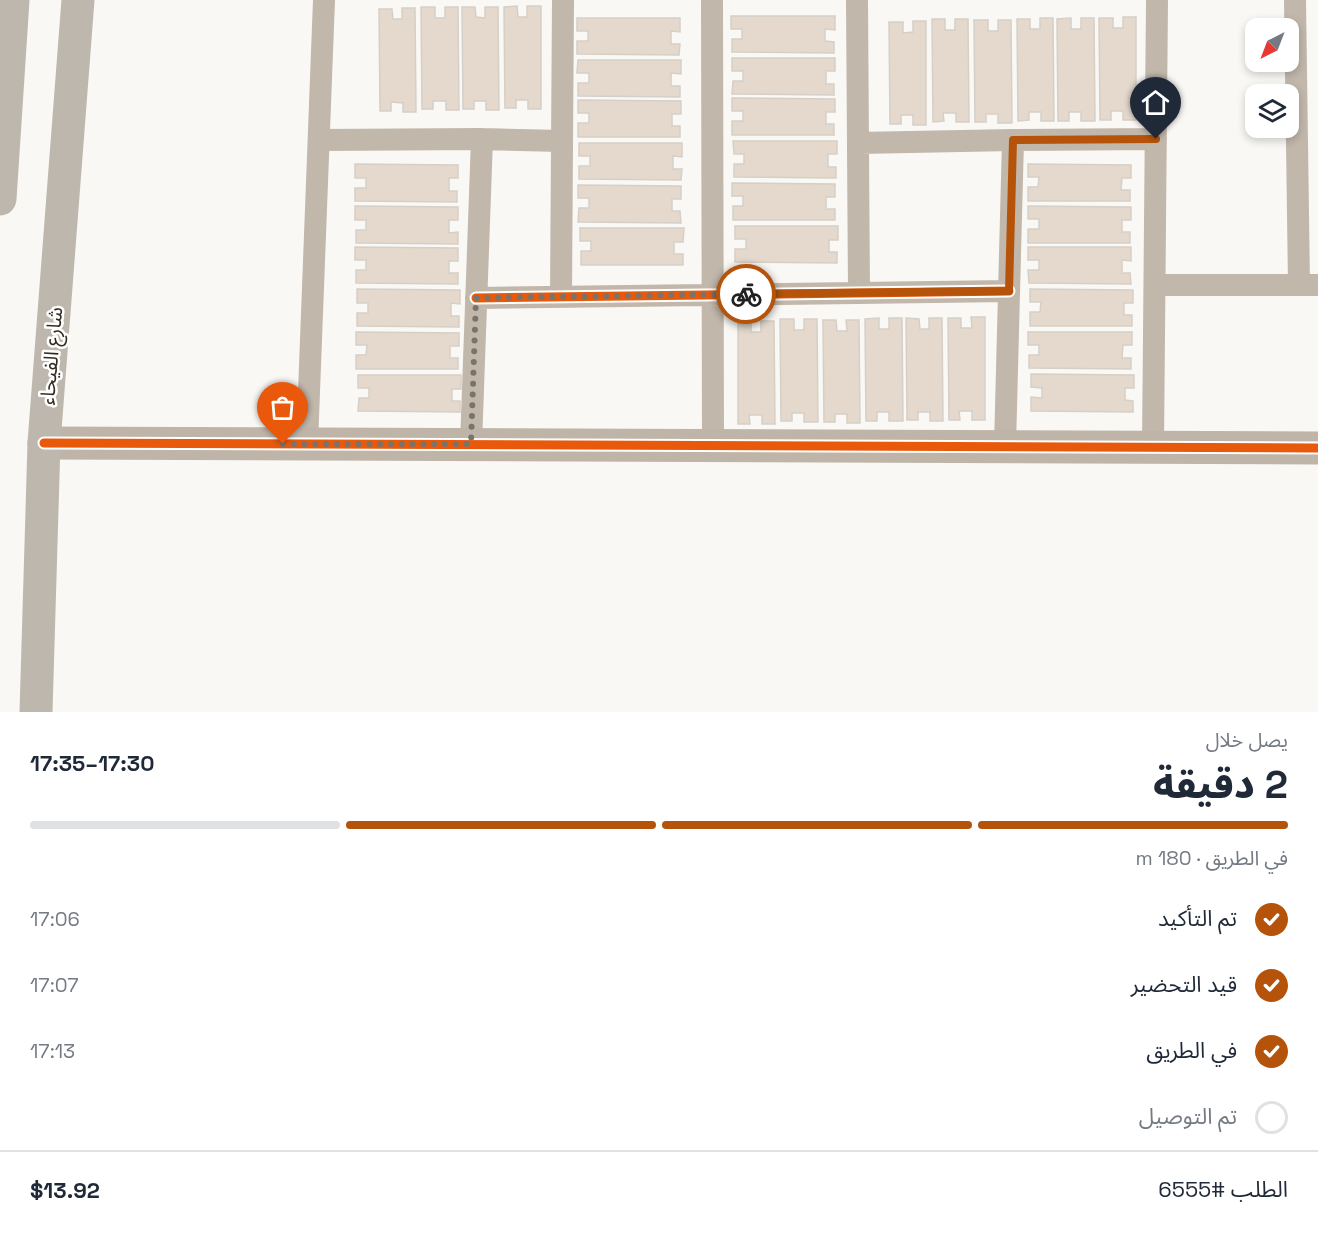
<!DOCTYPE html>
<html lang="ar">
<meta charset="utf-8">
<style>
:root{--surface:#fff;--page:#f6f6f7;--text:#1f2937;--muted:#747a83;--line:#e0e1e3;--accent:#b45309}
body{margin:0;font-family:"Space Grotesk","Noto Sans Arabic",sans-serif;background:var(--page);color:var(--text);direction:rtl;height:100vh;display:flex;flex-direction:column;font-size:22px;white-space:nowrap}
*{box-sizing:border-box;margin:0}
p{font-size:20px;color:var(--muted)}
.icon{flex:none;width:33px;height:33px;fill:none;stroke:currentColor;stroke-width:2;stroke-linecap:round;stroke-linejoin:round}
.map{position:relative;height:712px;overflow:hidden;direction:ltr}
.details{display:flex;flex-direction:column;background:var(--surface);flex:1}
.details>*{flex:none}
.needle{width:39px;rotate:222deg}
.buttons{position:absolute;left:1245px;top:18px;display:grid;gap:12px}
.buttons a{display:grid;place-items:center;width:54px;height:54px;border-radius:12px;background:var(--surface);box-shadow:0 3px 9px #0003;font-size:30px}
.pin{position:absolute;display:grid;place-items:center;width:51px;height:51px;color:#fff;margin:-62px -26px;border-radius:50% 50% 50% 0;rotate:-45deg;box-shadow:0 0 6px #0007}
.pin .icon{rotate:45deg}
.courier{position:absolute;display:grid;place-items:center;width:60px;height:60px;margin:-30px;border:4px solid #b45309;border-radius:50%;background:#fff;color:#222;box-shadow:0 2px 8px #0007}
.summary em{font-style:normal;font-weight:800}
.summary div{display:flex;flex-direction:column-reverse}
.summary{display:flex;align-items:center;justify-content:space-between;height:102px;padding:0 30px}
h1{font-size:39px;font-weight:800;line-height:45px}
.bar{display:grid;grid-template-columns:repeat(4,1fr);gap:9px 6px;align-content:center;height:72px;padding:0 30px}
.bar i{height:8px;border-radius:4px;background:var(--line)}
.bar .on{background:var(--accent)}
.bar p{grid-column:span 4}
.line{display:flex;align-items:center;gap:15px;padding:0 30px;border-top:2px solid var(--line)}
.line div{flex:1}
ol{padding:0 30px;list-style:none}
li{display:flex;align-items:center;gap:18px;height:66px}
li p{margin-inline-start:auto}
li .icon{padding:6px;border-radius:50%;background:var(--accent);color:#fff;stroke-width:4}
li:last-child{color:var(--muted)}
li i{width:33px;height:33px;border:3px solid var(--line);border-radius:50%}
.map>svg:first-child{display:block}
.building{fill:#e4d9cc;stroke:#d5cfc8;stroke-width:1.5}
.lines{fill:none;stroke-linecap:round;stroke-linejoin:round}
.street{stroke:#c1b7ab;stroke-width:22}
.secondary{stroke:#beb4a8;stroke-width:33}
.highway{stroke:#beb7ae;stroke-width:33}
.cycleway-casing{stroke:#fff;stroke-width:13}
.cycleway{stroke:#e8590c;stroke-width:9}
.done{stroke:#79736a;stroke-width:6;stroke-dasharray:0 10.8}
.route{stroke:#b45309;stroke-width:8}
.labels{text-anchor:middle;stroke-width:5;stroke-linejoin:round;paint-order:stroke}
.street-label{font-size:20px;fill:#342b1f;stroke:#fff}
</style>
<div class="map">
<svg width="1318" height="712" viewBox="0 0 1318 712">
<rect width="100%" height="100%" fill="#faf8f5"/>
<path class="building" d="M517,6L518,17H527V6H541V109H528V100H516V108H505L504,7Z
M421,7H435V18H445V7H458L459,110H446V101H433V109H422Z
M462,7H475L476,17L485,18V7H498L499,110H486V101H474V109H463Z
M402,8H415L416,112H403V103L391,102V111H380L379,9H392L393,19H402Z
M731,16H835V30L825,29V41L834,42V53L732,52V39H742V29H731Z
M1123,17H1136V120H1123V111H1111V120H1100L1099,18H1113V28H1123Z
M577,18H680V32L671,31V44H680L679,55L577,54V41H588V31H577Z
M1040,18H1053L1054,121H1041V112H1029V120L1018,121L1017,19H1030V29H1040Z
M1071,18V29H1081V18H1094L1095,121H1081V112H1069V121H1058L1057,19Z
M932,19H945V30H955V19H968L969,122H956V113H943L944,121L933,122Z
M974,20H988V31H998V20H1011L1012,123H998V114H986V122H975Z
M913,21H926V125H913V115H901V124H890L889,22H903V33L913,32Z
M732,58H835V71H826V84H834V95L732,94L733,81H743V71H732Z
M578,60H681V74L671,73V86H680V97L578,96V83H589V73H577Z
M732,98L835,99V112H826V124H834V135H732V121H743V111H732Z
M578,100L681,101V114H672V126H680V137H578V123H589V113H578Z
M733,141H837V154H828V167H836V178L734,177V164H744V154H734Z
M579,143H682V157L673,156V169H682L681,180L579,179V166H590V156H579Z
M355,164L458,165V178H449V191H457V202L355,201V188H366V178H355Z
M1028,164L1131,165V178H1122L1121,190H1130V201H1028V187H1038L1039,177H1028Z
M732,183L835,184V197H826V209H835V220H733V206H743V196H732Z
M578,185L681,186V199H672V211H680L681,223L578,222L579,208H589V198H578Z
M355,206L458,207V220H449V233L458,232V244L356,243V230H366V220H355Z
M1028,206L1131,207V220H1122V232H1130V243H1028V229H1039V219H1028Z
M735,226H838V240H829V252H837V263L735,262V249H746V239H735Z
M580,228H684L683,242H674V254H683V265H581V251H591V241H580Z
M355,247L458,248V261H449V273H458V284L356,283V270H366V260H355Z
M1028,247H1131V261L1122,260V273H1130L1131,284L1029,283L1028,270H1039V260H1028Z
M357,289L460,290V304L451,303V316H459V327L357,326V313H368V303H357Z
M1030,289L1133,290V303H1124V315H1132V326H1030V312H1040L1041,302H1030Z
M971,317H985V420H972V411H959L960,420H949L948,318H961V328H972Z
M879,318V329H889V318H902L903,421H889V412H877V421H866L865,319Z
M906,318L919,319L920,329H929V318H942L943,421H930V412H918V420H907Z
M780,319H794V330H804V319H817L818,422H804V413H792V421H781Z
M823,320H836L837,331H847L846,320H859L860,423H847V414H835V422H824Z
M761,321H774L775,424H762V415H749L750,424H738V322H751V332H761Z
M356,332L459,333V346H450V358H458V369H356V355H366L367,345H356Z
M1028,332H1132V345H1123L1122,358H1131V369L1029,368V355H1039V345H1028Z
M1031,374L1134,375V388H1125V400L1133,401V412L1031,411V397L1042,398V388L1031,387Z
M358,375H461V389H452V401H460V412L358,411L359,398H369V388H358Z"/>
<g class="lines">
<path class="street" d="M712,0L713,445
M857,0L859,293
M1295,0L1299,285
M319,140L482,139L562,141
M858,143L1013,140L1156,139
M1155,285H1318
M561,297L563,0
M476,298L1009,291
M307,444L324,0
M471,444L482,139
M1005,446L1013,140
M1153,447L1157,0"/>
<path class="secondary" d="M44,443L1318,448"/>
<path class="highway" d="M0,199L13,0
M36,712L44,443L78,0"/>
<g class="cycleway-casing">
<path id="cycleway" d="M476,298L1009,291
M44,443L1318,448"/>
</g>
<use href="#cycleway" class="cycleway"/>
</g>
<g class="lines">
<path class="done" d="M283,444H471L476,298L746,294"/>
<path class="route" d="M746,294L1009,291L1013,140L1156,139"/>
</g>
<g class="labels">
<g class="street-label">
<text transform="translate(51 356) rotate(-85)" y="7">شارع الفيحاء</text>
</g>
</g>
</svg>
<div class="buttons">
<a><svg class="needle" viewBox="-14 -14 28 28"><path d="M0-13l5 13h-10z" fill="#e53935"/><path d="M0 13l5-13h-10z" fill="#747a83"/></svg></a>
<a><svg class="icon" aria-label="layers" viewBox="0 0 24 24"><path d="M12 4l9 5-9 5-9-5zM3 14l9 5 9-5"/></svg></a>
</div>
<div class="pin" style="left:283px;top:444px;background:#ea580c"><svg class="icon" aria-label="bag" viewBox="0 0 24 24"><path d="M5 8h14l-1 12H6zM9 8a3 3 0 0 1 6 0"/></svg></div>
<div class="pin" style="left:1156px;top:139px;background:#1f2937"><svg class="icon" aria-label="home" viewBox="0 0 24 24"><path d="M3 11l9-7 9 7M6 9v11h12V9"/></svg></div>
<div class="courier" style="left:746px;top:294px"><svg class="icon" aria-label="bike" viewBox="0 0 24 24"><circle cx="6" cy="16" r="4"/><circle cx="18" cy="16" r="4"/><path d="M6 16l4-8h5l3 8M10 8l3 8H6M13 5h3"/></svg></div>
</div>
<section class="details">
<div class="summary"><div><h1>2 دقيقة</h1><p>يصل خلال</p></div><em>17:30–17:35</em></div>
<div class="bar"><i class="on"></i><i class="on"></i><i class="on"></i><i></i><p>في الطريق · 180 m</p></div>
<ol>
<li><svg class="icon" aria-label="check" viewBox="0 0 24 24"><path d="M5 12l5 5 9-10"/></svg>تم التأكيد<p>17:06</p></li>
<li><svg class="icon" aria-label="check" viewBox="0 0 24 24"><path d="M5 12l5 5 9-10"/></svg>قيد التحضير<p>17:07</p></li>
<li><svg class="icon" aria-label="check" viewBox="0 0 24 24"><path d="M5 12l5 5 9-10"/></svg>في الطريق<p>17:13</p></li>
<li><i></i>تم التوصيل</li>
</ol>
<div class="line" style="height:78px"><div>الطلب #6555</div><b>$13.92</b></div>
</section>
